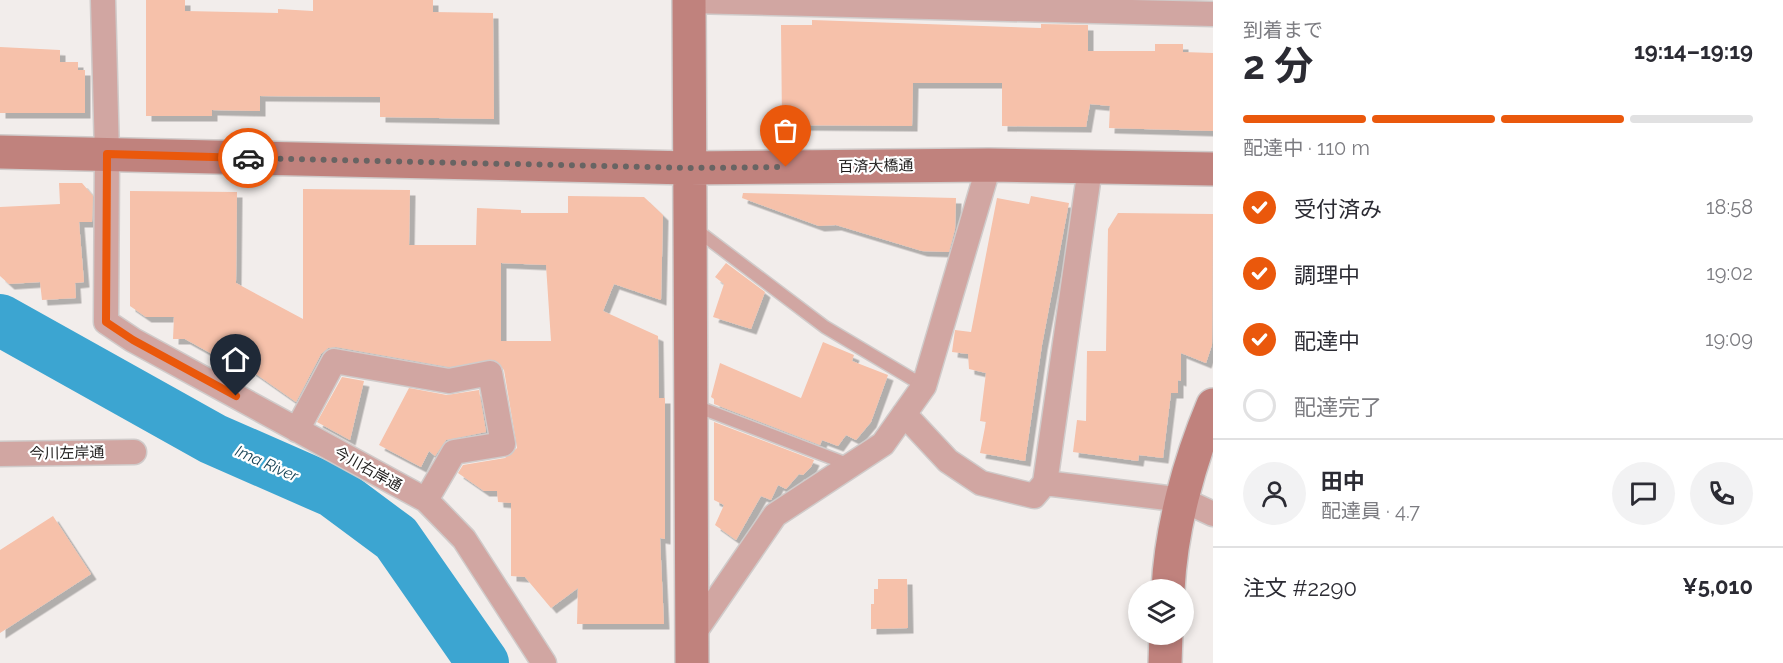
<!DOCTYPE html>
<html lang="ja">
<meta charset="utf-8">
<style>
:root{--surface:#fff;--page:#f2f2f3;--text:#2b2b33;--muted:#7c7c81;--line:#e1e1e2;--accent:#ea580c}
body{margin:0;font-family:Raleway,"Noto Sans JP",sans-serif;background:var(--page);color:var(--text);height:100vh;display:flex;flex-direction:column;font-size:22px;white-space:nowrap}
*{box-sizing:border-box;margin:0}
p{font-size:20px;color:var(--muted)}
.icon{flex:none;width:33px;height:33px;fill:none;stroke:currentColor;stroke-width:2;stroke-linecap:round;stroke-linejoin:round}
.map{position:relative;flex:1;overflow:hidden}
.drawer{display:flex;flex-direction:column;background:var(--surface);width:570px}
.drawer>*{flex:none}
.controls{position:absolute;left:1128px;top:579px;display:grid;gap:12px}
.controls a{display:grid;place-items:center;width:66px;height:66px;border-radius:50%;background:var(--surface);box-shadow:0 3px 9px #0003;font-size:30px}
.pin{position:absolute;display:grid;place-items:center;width:51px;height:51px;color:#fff;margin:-62px -26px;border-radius:50% 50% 50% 0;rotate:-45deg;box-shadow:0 0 6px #0007}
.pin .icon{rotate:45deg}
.courier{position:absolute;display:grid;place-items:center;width:60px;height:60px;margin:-30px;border:4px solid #ea580c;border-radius:50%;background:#fff;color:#222;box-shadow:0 2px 8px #0007}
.summary em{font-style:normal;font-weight:700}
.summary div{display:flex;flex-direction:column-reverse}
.summary{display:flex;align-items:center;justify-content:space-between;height:102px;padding:0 30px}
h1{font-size:39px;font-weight:700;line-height:45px}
.bar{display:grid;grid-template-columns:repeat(4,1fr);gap:9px 6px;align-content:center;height:72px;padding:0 30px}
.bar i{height:8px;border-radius:4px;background:var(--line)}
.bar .active{background:var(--accent)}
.bar p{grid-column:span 4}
.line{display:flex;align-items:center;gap:15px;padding:0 30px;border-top:2px solid var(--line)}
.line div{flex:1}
.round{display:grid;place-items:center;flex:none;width:63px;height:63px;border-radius:32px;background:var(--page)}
ol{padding:0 30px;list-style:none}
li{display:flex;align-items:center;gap:18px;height:66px}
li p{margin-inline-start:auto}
li .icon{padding:6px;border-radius:50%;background:var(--accent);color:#fff;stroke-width:4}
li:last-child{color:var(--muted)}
li i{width:33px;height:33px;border:3px solid var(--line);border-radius:50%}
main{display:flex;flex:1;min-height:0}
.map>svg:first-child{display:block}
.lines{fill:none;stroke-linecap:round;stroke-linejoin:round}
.river{stroke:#3ca5d1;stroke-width:52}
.building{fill:#f6c1aa;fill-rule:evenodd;filter:url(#shadow)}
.lane-casing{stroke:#d0cbca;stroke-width:15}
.street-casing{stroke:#d0cbca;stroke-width:27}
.secondary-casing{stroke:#d0cbca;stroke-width:36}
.lane{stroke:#d1a6a2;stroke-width:12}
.street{stroke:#d1a6a2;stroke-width:24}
.secondary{stroke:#c0827d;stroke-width:33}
.done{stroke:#686463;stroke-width:6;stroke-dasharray:0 10.8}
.route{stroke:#ea580c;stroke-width:8}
.labels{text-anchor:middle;stroke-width:4.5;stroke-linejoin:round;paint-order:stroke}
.street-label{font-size:15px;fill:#1d1b1a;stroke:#fff}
.water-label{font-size:16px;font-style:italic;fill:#174356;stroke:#fff}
</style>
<main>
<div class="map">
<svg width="1213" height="663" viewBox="0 0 1213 663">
<defs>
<filter id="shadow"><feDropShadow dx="5.5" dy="5.5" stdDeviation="0" flood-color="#0004"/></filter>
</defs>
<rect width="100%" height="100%" fill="#f2edeb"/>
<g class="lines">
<path class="river" d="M0,320L213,439L334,492L396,538L483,663"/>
</g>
<path class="building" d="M146,0H185V11L278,13V9L313,11V0H433V12L493,13L494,119L380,117V97L260,96V111L212,110V116H146Z
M812,20L1041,28V24L1088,25V51H1155V44H1183V52L1213,53V131L1109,128L1110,106L1090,104L1086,127L1002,126V83H913L912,126L782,125L781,25H812Z
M0,47L60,50V62H78V70H85V113H0Z
M59,183H82L93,196L92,222H79L84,282L75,283L76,298L42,300L40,282L9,284L0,276V207L60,204Z
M303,189L410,190L409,245H476L477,208L521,210V213H568V196L644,197L663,215L661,300L614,284L603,311L658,336L659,398H665V539L660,538L664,624H577L578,588L551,608L525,577L511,576V503L498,502L497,491H484L458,473L463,465L505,458L517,448L504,370L495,360L449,367L336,347L328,348L321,354L296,402L233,358L230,364L185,339H173L174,317H146L130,306V191L237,192L236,283L303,319ZM501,263L546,265L551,341H501Z
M743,193L956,198L955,229L949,252L922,251L836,225L819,226L742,198Z
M1031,196L1069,203L1042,345L1025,461L980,453L986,422L980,421L986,373L969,369L968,354L952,352L955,330L971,332L997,198L1029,204Z
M1118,213L1213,214L1212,345L1206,363L1181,353V381L1178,380V393H1171L1163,458L1139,455L1138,461L1073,452L1077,420L1086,421L1087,351H1106L1108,229Z
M726,263L765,292L751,329L713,317L724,284L715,277Z
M823,342L854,355L852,361L888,375L871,422L856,440L846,435L838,446L822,440L820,445L714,404V399L711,397L720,363L801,398Z
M342,377L364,381L350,440L317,422Z
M409,388L447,395L479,390L486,432L446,440L435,456L429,451L421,467L379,445Z
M714,422L814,460L811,467L803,475L799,474L786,489L778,485L771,500L761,496L736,540L715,525L724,505L714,500Z
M53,516L91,574L0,633V550Z
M878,579H907L908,628L871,629V604H874V589H878Z"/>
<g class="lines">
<g class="lane-casing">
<path id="lane" d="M694,228L825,327L924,386
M693,405L850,465"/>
</g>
<g class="street-casing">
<path id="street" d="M103,0L107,155L106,322L133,340L426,500L464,539L544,663
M689,1L1213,14
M904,414L948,461L981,483L1034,496L1045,483L1090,168
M297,430L334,361L449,381L490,373L503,444L454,452L426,500
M0,454L134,452
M1045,483L1183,500L1213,514
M692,636L775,515L883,444L924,386L989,165"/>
</g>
<g class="secondary-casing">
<path id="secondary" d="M689,0L692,663
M0,152L689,168L989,165L1213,169
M1168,590C1171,528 1189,462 1213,405
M1165,663L1166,634"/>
</g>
<use href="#lane" class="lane"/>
<use href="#street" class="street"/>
<use href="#secondary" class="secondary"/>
</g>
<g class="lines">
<path class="done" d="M248,158L689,168L786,167"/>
<path class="route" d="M236,396L133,340L106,322L107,154L248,158"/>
</g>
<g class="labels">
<g class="street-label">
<text transform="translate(876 166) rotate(-1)" y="5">百済大橋通</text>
<text transform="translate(67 453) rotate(-1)" y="5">今川左岸通</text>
<text transform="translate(368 469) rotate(29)" y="5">今川右岸通</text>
</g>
<g class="water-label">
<text transform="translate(267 463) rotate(24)" y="6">Ima River</text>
</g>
</g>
</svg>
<div class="controls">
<a><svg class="icon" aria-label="layers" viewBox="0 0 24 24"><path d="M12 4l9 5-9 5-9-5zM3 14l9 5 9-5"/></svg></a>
</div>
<div class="pin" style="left:786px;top:167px;background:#ea580c"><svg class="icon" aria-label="bag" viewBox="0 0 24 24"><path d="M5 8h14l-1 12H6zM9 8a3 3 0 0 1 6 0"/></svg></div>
<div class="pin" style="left:236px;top:396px;background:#1f2937"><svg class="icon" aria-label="home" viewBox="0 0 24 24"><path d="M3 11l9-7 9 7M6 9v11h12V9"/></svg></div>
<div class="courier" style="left:248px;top:158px"><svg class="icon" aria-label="car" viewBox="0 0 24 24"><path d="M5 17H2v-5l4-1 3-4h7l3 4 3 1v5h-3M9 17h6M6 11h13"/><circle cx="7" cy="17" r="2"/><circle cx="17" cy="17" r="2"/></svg></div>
</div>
<section class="drawer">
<div class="summary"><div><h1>2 分</h1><p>到着まで</p></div><em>19:14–19:19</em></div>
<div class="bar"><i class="active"></i><i class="active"></i><i class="active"></i><i></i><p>配達中 · 110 m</p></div>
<ol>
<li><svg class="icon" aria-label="check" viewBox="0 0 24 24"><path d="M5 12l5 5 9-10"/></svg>受付済み<p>18:58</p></li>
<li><svg class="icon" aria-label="check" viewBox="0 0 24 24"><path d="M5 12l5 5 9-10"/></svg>調理中<p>19:02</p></li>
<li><svg class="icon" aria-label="check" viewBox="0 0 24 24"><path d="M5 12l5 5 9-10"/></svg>配達中<p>19:09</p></li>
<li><i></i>配達完了</li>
</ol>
<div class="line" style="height:108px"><a class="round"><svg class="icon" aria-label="person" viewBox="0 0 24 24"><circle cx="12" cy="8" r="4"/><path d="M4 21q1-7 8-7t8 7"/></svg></a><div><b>田中</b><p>配達員 · 4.7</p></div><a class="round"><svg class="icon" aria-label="chat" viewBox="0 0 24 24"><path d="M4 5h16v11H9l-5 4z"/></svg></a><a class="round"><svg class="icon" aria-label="phone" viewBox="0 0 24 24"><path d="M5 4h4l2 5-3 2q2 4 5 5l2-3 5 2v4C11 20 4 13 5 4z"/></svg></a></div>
<div class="line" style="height:78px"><div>注文 #2290</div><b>¥5,010</b></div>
</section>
</main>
